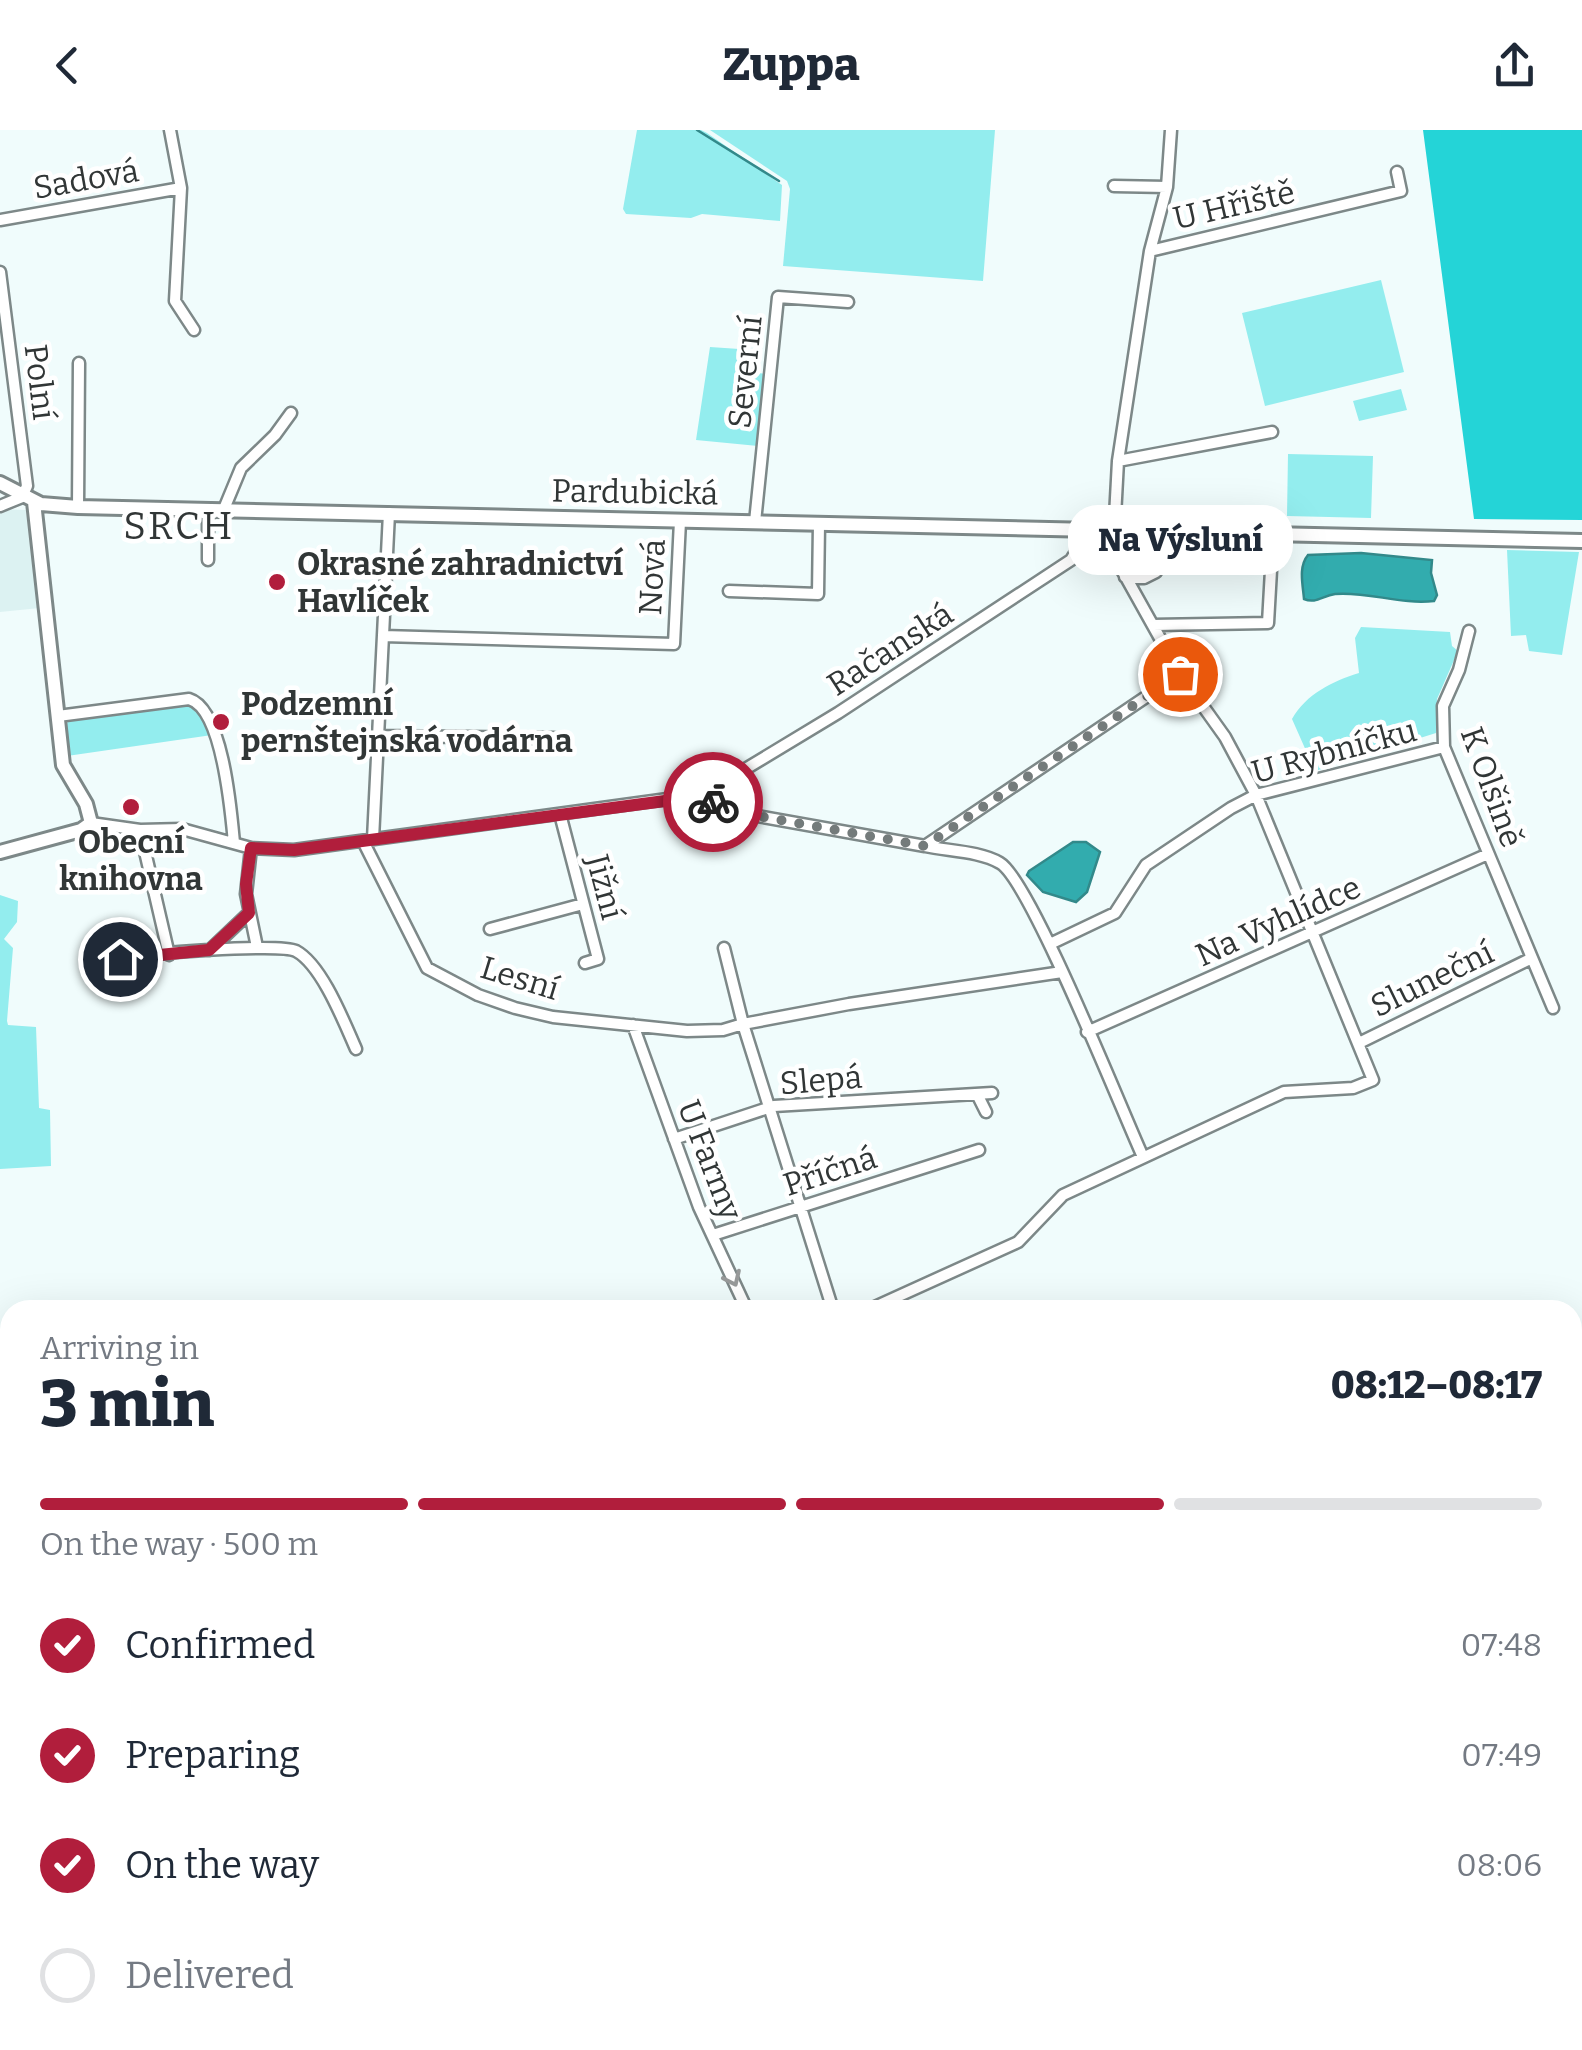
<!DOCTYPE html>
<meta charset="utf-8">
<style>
:root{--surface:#fff;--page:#f6f6f7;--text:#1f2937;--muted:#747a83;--line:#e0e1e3;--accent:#b11e3c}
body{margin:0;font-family:Bitter,serif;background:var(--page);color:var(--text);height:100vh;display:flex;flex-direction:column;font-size:38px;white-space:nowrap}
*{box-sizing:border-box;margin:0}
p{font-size:32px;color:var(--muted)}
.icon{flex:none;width:55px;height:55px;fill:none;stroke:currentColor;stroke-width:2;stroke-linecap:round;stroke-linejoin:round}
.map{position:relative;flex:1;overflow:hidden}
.side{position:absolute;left:0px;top:1170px;width:1582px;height:750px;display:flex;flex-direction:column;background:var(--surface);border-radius:30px 30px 0 0;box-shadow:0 10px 40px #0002}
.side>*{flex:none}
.pin{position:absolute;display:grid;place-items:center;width:85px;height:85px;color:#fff;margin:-42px;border:5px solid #fff;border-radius:50%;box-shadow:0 2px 10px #0007}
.courier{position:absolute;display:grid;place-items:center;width:100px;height:100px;margin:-50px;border:8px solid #b11e3c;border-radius:50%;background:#fff;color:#222;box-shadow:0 2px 12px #0007}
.bubble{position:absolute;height:70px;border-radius:30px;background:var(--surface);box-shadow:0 10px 40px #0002;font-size:32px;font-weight:800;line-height:70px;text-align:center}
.overview em{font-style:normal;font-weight:800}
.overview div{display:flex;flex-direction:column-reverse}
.overview{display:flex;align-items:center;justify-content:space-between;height:170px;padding:0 40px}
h1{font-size:65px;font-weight:800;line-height:75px}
.bar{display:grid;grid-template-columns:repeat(4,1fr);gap:15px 10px;align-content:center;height:120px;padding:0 40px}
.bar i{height:12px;border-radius:8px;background:var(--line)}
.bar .on{background:var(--accent)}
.bar p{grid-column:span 4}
ol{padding:0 40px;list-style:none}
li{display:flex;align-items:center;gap:30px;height:110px}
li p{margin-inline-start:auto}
li .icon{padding:10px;border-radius:50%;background:var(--accent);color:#fff;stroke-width:4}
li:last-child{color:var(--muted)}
li i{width:55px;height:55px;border:5px solid var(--line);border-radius:50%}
header{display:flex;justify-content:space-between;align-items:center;height:130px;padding:0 40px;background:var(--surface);font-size:45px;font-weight:800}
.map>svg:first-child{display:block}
.built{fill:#dcf2f2}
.green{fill:#93edee}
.forest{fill:#24d4d7}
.water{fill:#32acae;stroke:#32898a;stroke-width:2.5}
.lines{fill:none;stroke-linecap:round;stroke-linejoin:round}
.stream{stroke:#32898a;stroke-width:2.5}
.minor-casing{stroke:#7d8888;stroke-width:15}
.tertiary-casing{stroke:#7d8888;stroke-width:18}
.minor{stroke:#fff;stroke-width:10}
.tertiary{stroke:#fff;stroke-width:12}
.oneway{stroke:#989a9a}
.done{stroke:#747b7b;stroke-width:10;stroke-dasharray:0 18}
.route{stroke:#b11e3c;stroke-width:12}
.poi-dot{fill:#b11e3c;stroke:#fff;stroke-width:4}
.labels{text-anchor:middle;stroke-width:9;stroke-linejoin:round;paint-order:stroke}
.street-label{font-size:32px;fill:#313636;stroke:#fff}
.poi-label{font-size:32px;font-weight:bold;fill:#313636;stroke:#fff;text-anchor:start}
.quarter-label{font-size:38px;letter-spacing:2.5px;fill:#313636;stroke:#fff}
</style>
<header><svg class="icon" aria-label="back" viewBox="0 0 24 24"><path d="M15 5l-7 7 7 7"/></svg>Zuppa<svg class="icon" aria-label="share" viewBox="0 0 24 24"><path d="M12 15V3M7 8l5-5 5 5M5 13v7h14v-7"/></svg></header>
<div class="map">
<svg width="1582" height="1920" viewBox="0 0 1582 1920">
<rect width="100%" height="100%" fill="#f0fcfc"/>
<path class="built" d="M0,379L26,380L40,478L0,482Z"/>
<path class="green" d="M637,0H701L707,3L782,55L780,91L702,84L691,88L626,84L623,79Z
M710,0H995L983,151L783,136L790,59L787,51Z
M1381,150L1404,242L1265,276L1242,183Z
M710,217L754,220L752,242L765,244L758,316L696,310Z
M1401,259L1407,280L1359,291L1353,271Z
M1288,324L1373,326L1371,388L1287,386Z
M1122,407H1146L1154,413C1158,433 1150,449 1128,441L1118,418Z
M1507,420L1579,422L1562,525L1529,521L1526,505L1511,506Z
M1361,497L1450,502L1452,516L1458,521L1437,569L1436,603L1315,641L1292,589C1306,564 1333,551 1359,543L1355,508Z
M185,573L197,576L212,605L67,626L64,595L71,590Z
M0,765L18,771L17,792L4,809L13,818L7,891L8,895L36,897L39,978L50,980L51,1036L0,1039Z
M10,1496V1766L0,1768V1577L6,1562Z"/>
<path class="forest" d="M1423,0H1582V390L1474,389Z
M10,1766V1910H919L894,1920H0V1768Z"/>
<path class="water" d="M1361,423L1432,430L1431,443L1437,465L1434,471C1401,475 1367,461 1335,464C1322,466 1316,474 1304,469C1303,455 1298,437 1308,425Z
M1073,712H1086L1100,722L1087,762L1076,772L1043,762L1027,745L1029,741Z"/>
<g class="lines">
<path class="stream" d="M697,0L779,51
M0,1233L10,1259
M0,1551L10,1462
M447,1910L450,1920
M1089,1910L1127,1920
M862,1920L880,1910"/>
<g class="minor-casing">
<path id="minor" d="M170,0L181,58L175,171L194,200
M1114,56L1167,57
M0,90L181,58
M1150,121L1167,57L1171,0
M0,142L27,356L22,367L0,376
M1118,331L1272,302
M78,377L79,233
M208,379V430
M224,379L241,338L275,305L291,283
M755,392L778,167L848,172
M1125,447L1144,448L1156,442L1160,433L1162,402
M729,461L818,464L819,394
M1153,495L1268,493L1273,405
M1469,501L1459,540L1443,576L1444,617L1532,828
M383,506L674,514L680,391
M58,586L189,569C223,579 231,681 234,713
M379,606L554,608
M708,662L717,677L724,680L925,716L1180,544L1113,424L1118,331L1150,121L1401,61L1397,42
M560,684L598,829L585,833
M91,693L140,700L182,699L251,718L294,720L704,664L838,583L1071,430L1076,422L1078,401
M140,700L169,825
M373,709L389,383
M363,711L427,838L478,865L515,878L553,887L687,901L723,900L743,894L833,1180
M925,716C947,721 980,721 1000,733C1030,750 1122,981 1143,1027
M251,718L246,764L257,817
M490,799L583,774
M1050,814L1115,783L1146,735L1231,678L1256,665L1444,617
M724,818L743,894L849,874L1062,842
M210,820L249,783
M102,845C107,839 112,832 119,830C139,823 280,813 296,821C322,835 344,892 356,919
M633,895L699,1077L747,1180
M1087,902L1488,724
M1359,913L1532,828L1553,878
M977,964L986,982
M674,1009L774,976L992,963
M713,1105L979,1020
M868,1180L1018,1112L1063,1065L1284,962L1353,958L1373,950L1256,665L1225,607L1180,544"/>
</g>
<g class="tertiary-casing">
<path id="tertiary" d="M0,353L41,374L78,377L1582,411
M0,722L81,700L91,693L86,674L63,635L34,372"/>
</g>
<use href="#minor" class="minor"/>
<use href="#tertiary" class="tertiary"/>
</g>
<defs><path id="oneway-chevron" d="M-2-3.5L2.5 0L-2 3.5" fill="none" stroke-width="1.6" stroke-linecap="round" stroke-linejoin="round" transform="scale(2.5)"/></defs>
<use class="oneway" href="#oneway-chevron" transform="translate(733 1149) rotate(65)"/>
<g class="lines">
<path class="done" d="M713,672L724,680L925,716L1180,544"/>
<path class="route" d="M120,829L209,820L249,783L246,754L251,718L294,720L680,669L708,662L713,672"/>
</g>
<g class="poi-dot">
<circle cx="277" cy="452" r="10"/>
<circle cx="221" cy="592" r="10"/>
<circle cx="131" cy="677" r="10"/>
</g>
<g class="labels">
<g class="street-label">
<text transform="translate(86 49) rotate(-10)" y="11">Sadová</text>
<text transform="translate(1234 75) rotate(-13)" y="11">U Hřiště</text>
<text transform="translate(745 242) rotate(-84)" y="11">Severní</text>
<text transform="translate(40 252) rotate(83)" y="11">Polní</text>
<text transform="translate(635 362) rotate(1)" y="11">Pardubická</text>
<text transform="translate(652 447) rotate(-87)" y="11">Nová</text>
<text transform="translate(890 519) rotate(-33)" y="11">Račanská</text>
<text transform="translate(1334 621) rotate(-15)" y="11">U Rybníčku</text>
<text transform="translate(1492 657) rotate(70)" y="11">K Olšině</text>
<text transform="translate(605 757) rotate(75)" y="11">Jižní</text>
<text transform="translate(1278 791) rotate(-24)" y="11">Na Vyhlídce</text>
<text transform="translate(520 848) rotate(17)" y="11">Lesní</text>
<text transform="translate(1432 849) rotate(-26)" y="11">Sluneční</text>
<text transform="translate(821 950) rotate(-5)" y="11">Slepá</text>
<text transform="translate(710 1030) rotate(69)" y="11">U Farmy</text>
<text transform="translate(830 1041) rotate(-18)" y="11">Příčná</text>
</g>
<g class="poi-label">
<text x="297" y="445">Okrasné zahradnictví<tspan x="297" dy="37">Havlíček</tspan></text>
<text x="241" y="585">Podzemní<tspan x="241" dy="37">pernštejnská vodárna</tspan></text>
<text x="131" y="723" text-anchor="middle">Obecní<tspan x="131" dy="37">knihovna</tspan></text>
</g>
<g class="quarter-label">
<text x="179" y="409">SRCH</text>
</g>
</g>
</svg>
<div class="pin" style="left:1180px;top:544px;background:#ea580c"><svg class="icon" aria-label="bag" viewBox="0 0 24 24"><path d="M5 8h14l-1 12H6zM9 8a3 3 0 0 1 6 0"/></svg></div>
<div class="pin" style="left:120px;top:829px;background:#1f2937"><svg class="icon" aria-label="home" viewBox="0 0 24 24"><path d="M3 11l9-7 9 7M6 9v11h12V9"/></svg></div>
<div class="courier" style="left:713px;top:672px"><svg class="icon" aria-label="bike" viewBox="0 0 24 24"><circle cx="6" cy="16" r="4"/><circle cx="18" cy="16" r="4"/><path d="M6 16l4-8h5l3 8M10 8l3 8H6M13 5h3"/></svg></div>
<div class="bubble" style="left:1068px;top:375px;width:225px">Na Výsluní</div>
<section class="side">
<div class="overview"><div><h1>3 min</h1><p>Arriving in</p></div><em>08:12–08:17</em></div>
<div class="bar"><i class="on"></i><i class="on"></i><i class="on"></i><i></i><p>On the way · 500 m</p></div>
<ol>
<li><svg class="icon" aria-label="check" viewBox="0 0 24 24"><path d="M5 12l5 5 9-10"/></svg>Confirmed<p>07:48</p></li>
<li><svg class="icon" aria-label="check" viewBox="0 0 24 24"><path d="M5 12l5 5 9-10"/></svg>Preparing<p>07:49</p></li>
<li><svg class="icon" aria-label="check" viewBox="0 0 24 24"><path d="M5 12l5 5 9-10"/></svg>On the way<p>08:06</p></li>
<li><i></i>Delivered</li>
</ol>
</section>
</div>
